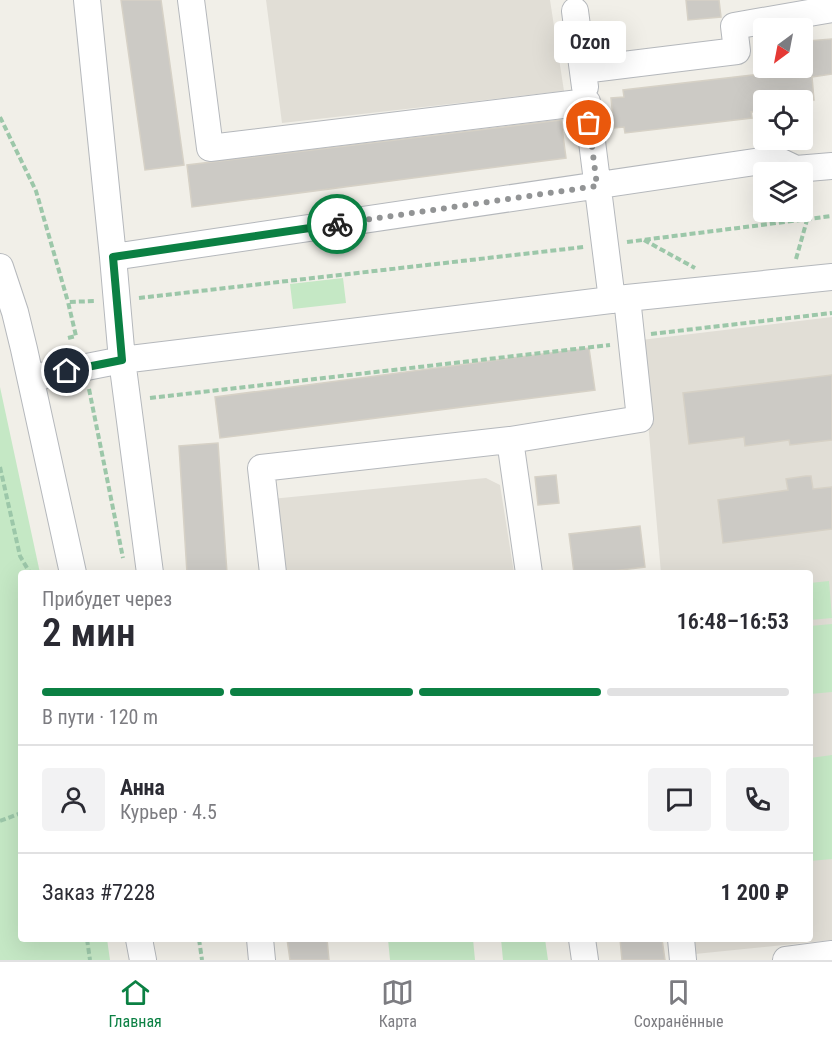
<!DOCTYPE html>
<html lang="ru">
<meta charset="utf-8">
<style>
:root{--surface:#fff;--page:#f2f2f3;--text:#2b2b33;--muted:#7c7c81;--line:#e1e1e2;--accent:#0b8043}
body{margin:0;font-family:"Roboto Condensed",sans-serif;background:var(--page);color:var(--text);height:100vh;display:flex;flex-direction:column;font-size:22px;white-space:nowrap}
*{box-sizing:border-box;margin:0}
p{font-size:20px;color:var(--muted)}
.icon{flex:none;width:33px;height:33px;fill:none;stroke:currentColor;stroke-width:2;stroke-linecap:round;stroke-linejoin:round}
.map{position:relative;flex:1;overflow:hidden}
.drawer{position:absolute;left:18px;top:570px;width:795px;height:372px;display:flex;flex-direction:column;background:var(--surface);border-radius:6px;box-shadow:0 6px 24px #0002}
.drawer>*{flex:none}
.needle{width:39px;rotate:212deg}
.fabs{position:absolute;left:753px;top:18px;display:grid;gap:12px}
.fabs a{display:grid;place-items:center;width:60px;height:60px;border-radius:6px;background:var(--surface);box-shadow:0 6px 24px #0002;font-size:30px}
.pin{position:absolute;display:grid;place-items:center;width:51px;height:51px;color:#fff;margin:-26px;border:3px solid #fff;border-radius:50%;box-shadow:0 2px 6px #0007}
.courier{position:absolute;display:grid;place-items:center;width:60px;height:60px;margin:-30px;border:4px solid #0b8043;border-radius:50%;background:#fff;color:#222;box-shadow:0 2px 8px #0007}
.bubble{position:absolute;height:42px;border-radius:6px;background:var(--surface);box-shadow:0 6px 24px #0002;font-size:20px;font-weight:600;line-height:42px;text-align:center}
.overview em{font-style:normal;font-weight:600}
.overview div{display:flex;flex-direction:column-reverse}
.overview{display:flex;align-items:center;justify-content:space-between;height:102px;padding:0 24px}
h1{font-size:39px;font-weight:600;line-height:45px}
.bar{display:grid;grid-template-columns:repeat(4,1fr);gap:9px 6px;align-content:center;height:72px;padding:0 24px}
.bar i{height:8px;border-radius:4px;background:var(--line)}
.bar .selected{background:var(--accent)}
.bar p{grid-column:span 4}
.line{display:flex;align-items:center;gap:15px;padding:0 24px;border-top:2px solid var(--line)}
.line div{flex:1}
.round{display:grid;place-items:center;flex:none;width:63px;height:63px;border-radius:6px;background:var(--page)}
.tabs{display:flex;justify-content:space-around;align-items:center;height:84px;border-top:2px solid var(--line);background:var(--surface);font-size:16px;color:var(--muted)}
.tabs a{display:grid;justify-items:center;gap:3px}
.tabs .selected{color:var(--accent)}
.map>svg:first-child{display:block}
.education{fill:#e1ded6}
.green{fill:#c5e8c5}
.building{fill:#cccac5;stroke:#d6d1c6;stroke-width:1.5}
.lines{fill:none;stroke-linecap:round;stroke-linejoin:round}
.minor-casing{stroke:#b5b8bc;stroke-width:28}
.path{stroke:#9cc7a9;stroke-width:4;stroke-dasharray:6 3;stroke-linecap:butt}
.minor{stroke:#fff;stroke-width:26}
.done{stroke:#929495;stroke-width:6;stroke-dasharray:0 10.8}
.route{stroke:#0b8043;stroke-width:8}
</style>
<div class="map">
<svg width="832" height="960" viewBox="0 0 832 960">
<rect width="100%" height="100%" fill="#f1efe8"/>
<path class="education" d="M266,0H550L564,91L282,123Z
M832,317V940L695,954L693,939H810V573H661L641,340Z
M486,478L500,485L514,573H280L271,499Z"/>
<path class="green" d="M343,278L346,303L293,309L290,284Z
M0,387L40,573H21V939H107L110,960H0Z
M829,581L832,618L810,620V583Z
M832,624V692L810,694V626Z
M832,755V859L810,861V758Z
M388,939H473L475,960H390Z
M501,939H545L548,960H503Z"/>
<path class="building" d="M121,0H161L184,165L145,170Z
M686,0H719L721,17L688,20Z
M832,39V74L812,77L814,100H764V111L751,112L752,118L625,133L624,127L614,128L611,98L624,97L623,90L761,74L760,68H802V58L810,57L808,41Z
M561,120L566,158L192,207L187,165Z
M589,348L595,390L220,438L215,397Z
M832,375V440L790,445L789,440L745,446L744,437L689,444L683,393Z
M218,443L227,573H187L179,446Z
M556,475L559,503L538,505L535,477Z
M806,476H811L813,489L832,487V529L723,543L718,500L788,490L786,479Z
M640,526L645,567L596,573H574L569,534Z
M287,939H327L329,960H290Z
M620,939H662L665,960H622Z"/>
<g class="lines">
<g class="minor-casing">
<path id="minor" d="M87,0L113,257
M191,0L210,148L587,102L612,300
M575,11L585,87
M583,70L737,51L734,26L832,9
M0,267L15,312L24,349L73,573
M31,378L122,360L627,298L832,277
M150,573L122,360L113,257L775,159L796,169L832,166
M273,573L261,468L510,440
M529,573L510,440L640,419L627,298
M139,939L143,960
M260,939L262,960
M582,939L585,960
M681,939L683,960
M786,960L832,954"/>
</g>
<path class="path" d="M0,117L36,191L68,302
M644,240L695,268
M627,242L832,216
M796,259L807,220
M139,298L584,247
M651,334L832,313
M68,338L76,336L68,302L95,301
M89,389L123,558
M150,398L610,345
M0,467L20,556L30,573
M0,821L21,813
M87,939L90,960
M199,939L202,960"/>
<use href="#minor" class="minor"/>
</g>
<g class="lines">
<path class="done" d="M337,224L597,186L589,123"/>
<path class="route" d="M67,371L122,360L113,257L337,224"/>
</g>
</svg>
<div class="fabs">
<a><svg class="needle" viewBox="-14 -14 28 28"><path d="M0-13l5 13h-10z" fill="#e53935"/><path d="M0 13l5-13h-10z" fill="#7c7c81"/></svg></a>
<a><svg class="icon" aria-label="locate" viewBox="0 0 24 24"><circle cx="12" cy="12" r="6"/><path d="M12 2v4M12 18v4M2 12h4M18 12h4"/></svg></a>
<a><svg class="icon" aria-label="layers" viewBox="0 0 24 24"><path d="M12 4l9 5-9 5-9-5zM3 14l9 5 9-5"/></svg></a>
</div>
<div class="pin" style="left:589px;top:123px;background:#ea580c"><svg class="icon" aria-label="bag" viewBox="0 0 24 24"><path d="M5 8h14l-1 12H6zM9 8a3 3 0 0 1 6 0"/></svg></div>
<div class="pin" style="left:67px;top:371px;background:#1f2937"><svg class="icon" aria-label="home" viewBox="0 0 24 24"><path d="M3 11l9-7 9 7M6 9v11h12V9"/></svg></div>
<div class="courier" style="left:337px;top:224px"><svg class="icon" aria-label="bike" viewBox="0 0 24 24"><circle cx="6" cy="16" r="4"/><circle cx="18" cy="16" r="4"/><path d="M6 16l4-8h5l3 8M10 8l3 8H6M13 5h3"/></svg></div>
<div class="bubble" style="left:554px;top:21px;width:72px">Ozon</div>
<section class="drawer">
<div class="overview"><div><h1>2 мин</h1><p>Прибудет через</p></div><em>16:48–16:53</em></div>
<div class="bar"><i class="selected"></i><i class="selected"></i><i class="selected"></i><i></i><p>В пути · 120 m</p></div>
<div class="line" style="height:108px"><a class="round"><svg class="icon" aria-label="person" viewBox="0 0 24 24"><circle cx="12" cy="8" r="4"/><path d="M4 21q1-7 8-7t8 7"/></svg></a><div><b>Анна</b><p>Курьер · 4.5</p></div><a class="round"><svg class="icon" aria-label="chat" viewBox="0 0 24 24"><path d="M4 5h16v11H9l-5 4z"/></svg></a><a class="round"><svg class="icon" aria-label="phone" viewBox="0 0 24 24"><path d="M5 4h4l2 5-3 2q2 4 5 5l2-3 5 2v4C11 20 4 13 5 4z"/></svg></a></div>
<div class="line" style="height:78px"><div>Заказ #7228</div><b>1 200 ₽</b></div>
</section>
</div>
<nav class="tabs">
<a class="selected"><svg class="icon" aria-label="home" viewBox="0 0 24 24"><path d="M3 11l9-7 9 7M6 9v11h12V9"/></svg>Главная</a>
<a><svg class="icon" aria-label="map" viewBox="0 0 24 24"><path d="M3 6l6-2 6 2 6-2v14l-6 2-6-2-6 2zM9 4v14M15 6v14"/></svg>Карта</a>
<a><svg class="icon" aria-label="saved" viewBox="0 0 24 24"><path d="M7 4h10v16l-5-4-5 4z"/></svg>Сохранённые</a>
</nav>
